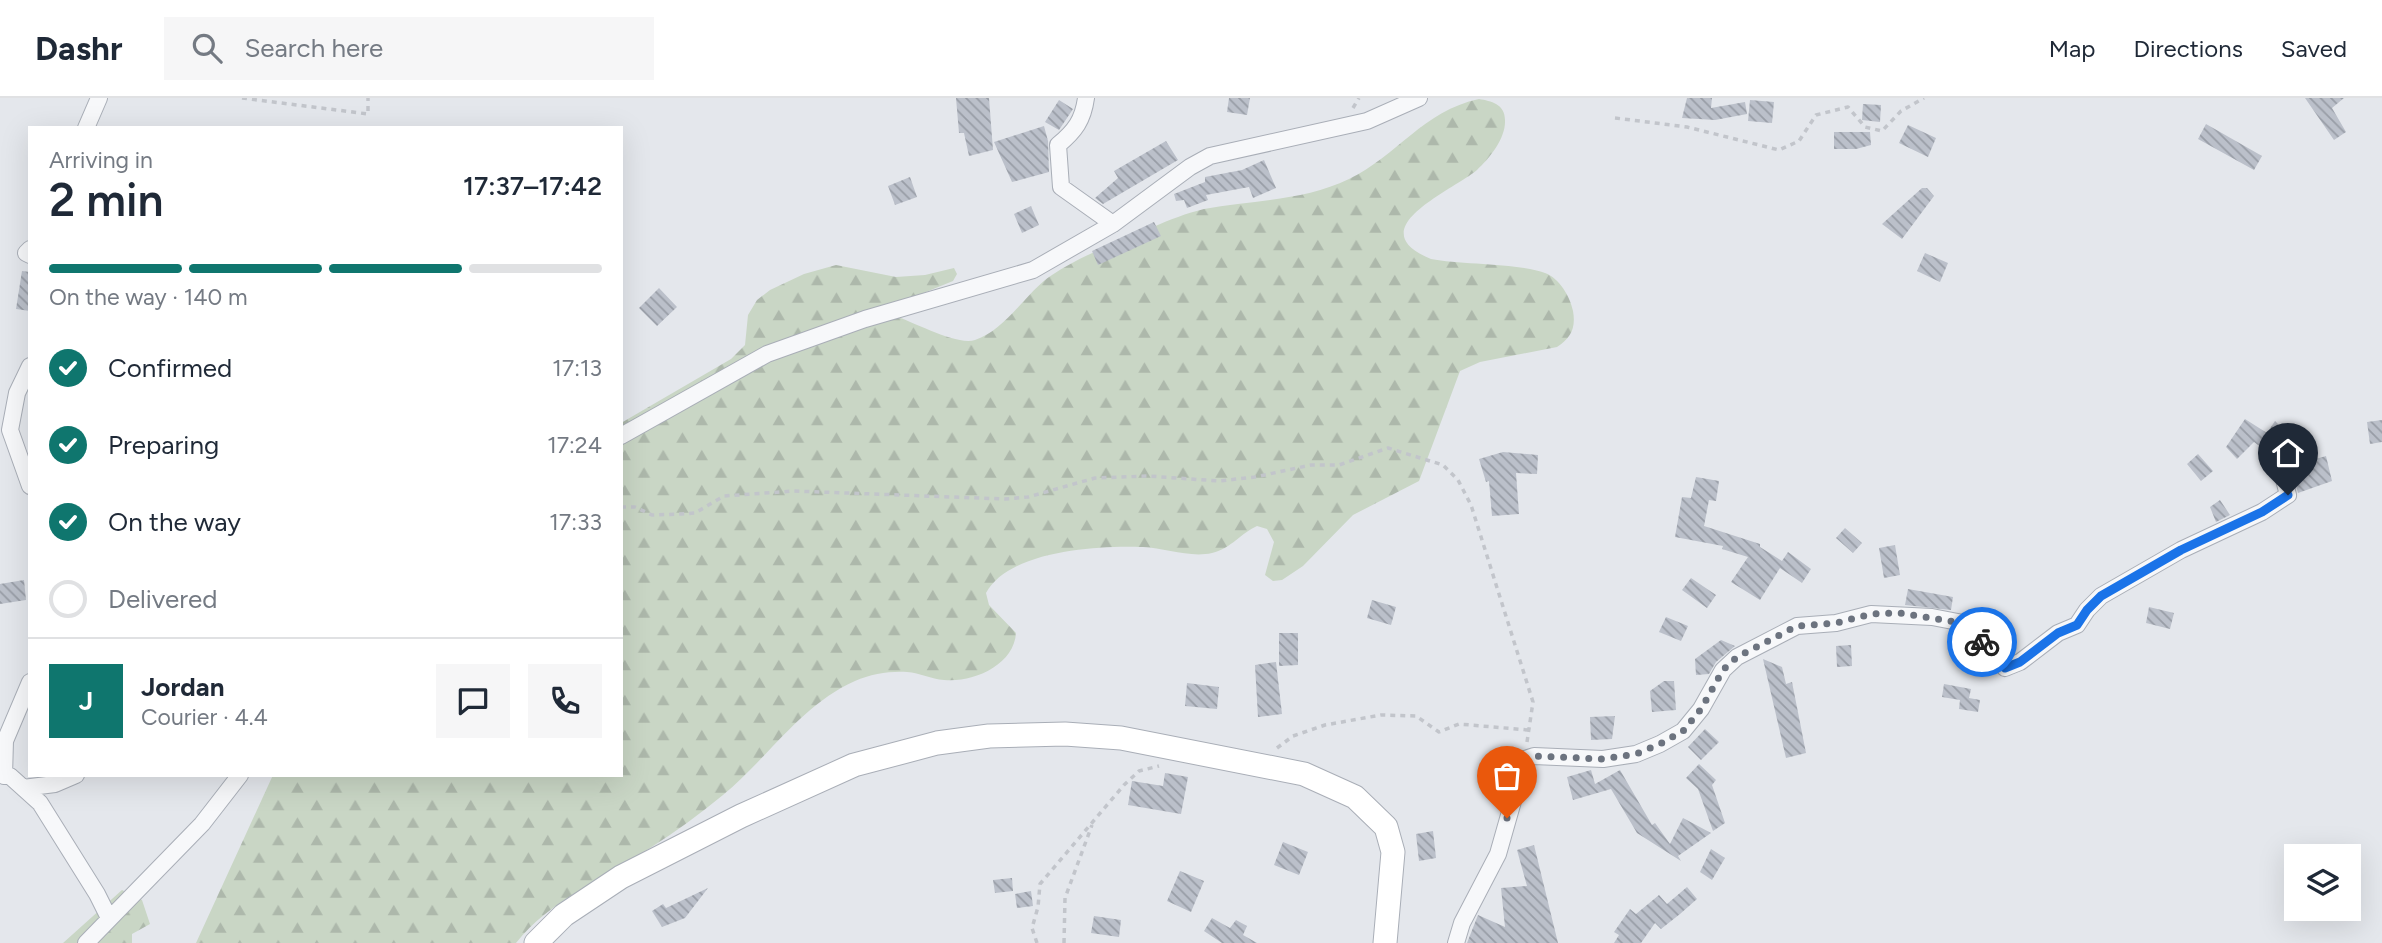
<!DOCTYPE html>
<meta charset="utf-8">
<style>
:root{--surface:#fff;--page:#f6f6f7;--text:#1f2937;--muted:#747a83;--line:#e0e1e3;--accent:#0f766e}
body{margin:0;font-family:Figtree,sans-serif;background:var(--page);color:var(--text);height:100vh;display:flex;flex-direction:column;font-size:26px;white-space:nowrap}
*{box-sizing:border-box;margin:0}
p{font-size:23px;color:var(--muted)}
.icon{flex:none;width:38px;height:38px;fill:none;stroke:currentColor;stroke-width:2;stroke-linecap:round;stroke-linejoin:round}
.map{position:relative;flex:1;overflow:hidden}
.details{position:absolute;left:28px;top:28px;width:595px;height:651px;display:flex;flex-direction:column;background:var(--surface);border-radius:0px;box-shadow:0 7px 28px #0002}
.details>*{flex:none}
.controls{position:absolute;left:2284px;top:746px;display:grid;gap:14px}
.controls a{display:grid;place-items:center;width:77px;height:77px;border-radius:0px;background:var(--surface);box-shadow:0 7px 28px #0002;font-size:35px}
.pin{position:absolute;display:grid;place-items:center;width:60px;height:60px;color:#fff;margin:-72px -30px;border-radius:50% 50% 50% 0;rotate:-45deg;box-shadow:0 0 7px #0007}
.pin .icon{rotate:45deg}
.courier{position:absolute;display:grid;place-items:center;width:70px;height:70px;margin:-35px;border:5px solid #1a73e8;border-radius:50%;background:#fff;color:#222;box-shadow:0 2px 9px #0007}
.summary em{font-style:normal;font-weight:600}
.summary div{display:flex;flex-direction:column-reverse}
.summary{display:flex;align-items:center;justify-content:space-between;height:119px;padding:0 21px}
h1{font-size:46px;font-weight:600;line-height:52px}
.bar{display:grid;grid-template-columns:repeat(4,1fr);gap:10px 7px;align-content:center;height:84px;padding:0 21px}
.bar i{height:9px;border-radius:5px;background:var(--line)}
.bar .current{background:var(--accent)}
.bar p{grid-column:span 4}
.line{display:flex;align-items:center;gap:18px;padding:0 21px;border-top:2px solid var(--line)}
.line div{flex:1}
.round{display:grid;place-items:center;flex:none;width:74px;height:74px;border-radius:0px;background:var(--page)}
ol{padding:0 21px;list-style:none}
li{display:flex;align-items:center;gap:21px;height:77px}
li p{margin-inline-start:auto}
li .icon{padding:7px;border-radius:50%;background:var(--accent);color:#fff;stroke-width:4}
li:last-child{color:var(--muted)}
li i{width:38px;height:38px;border:4px solid var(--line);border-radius:50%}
header{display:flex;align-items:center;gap:42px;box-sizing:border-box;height:98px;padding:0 35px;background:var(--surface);border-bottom:2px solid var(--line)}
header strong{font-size:33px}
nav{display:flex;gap:38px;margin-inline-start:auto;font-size:24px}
.search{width:490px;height:63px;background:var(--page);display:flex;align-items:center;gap:18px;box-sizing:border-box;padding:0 24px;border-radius:0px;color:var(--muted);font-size:26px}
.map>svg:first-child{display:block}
.forest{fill:url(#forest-firs)}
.building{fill:url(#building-back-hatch)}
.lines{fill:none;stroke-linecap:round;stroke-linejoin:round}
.street-casing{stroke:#a9aeb7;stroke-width:18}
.secondary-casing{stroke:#a9aeb7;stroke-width:25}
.path{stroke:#c2c5cb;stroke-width:3.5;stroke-dasharray:5 5;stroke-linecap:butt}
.street{stroke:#f7f8fa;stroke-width:16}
.secondary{stroke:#fff;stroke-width:23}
.done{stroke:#6c737f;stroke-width:7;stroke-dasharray:0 12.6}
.route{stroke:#1a73e8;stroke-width:9}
</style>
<header>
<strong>Dashr</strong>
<div class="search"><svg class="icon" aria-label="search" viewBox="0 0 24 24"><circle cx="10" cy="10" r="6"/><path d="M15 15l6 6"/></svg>Search here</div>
<nav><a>Map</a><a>Directions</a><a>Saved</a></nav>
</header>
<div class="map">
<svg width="2382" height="845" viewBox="0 0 2382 845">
<defs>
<pattern id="forest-firs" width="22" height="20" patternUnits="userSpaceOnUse" patternTransform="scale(1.75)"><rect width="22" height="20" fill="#c9d6c5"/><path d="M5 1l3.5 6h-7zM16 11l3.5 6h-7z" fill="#adb8ab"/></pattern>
<pattern id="building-back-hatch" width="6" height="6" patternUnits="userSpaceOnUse" patternTransform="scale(1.75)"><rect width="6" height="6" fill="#bbc0ca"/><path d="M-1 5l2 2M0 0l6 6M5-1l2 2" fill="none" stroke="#989da6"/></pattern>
</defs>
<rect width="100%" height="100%" fill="#e4e7ec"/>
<path class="forest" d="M1479,1C1491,3 1505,6 1505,22C1506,40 1490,60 1477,72C1452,93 1358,131 1431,161C1461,167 1520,165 1545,175C1559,180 1570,198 1573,213C1576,230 1571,240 1557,249L1480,264L1460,273L1419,383L1353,417L1303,468L1282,482L1273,483L1265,477L1274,444L1267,431L1257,428C1241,435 1232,450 1212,455C1190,460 1165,450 1143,449C1100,447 1009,452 986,495L989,507L1016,535C1014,567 973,585 944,582C931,581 920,575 907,574C890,573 871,576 855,583C801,607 768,660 723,697C700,716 675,734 650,750C605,780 550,802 516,845H196L273,677H621V325L731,261L745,247L748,217L757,202L770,192L804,176L836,167L896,179L925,177L954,170L957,176L953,183L894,207L895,218C914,224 957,248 975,242C1006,232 1026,194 1052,177C1082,157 1120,143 1153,129C1169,122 1187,115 1204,111C1252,102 1304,103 1349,81C1397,58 1423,13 1479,1Z
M122,792L142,802L150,826L132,836V845H63Z"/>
<path class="building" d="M956,0H989L993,52L969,58L964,35H959Z
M1229,0H1250L1247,17L1227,14Z
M1687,0H1712L1711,10L1745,4L1747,16L1715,22L1682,20Z
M2305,0H2344L2332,10L2346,34L2334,42Z
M1059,2L1073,11L1059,32L1045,24Z
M1750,2L1774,4L1772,25L1748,23Z
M1863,6L1881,7L1880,24L1862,22Z
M2206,26L2262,58L2254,72L2198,41Z
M1908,27L1936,40L1928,59L1899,45Z
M1044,28L1048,43L1049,74L1012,84L994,44Z
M1834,34H1870L1871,47L1856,51H1834Z
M1166,43L1178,62L1103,106L1095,100L1118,80L1114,73Z
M1264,62L1276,90L1253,100L1249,89L1206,97L1208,102L1187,110L1184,102L1176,103L1174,96L1205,84V79L1242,72Z
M910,79L917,99L895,107L888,88Z
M1922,90H1927L1934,98L1902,141L1882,126Z
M1031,108L1039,127L1022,135L1014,116Z
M1154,124L1161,138L1098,167L1092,153Z
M1925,155L1948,165L1940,184L1917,173Z
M22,173L30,174V213L16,211Z
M659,190L677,209L657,228L639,210Z
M2245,321L2267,335L2275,323L2312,362L2326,358L2332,383L2298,395L2288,359L2282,356L2273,358L2254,344L2237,361L2226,349Z
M2382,322V344L2370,346L2367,324Z
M1503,354L1538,357L1537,376L1516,375L1519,416L1492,418L1489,383L1486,384L1479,361Z
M2198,356L2213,373L2201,383L2187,366Z
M1696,379L1719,383L1716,403L1709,402L1704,428L1760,446V449L1782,463L1788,454L1811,471L1802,485L1780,470L1760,502L1731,484L1748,459L1722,451L1723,448L1675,439L1682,399L1691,400Z
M2220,402L2230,417L2216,424L2210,409Z
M1845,430L1862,445L1853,455L1836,440Z
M1895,447L1900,477L1884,480L1879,450Z
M1691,480L1716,497L1707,510L1682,492Z
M24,482L26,502L0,506V486Z
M1908,491L1953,499L1951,512L1905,507Z
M1372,502L1396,509L1391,527L1367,520Z
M2149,509L2174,515L2170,531L2146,525Z
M1666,519L1688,528L1681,543L1659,534Z
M1279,535H1298V567L1279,568Z
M1721,542L1735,548L1716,564L1709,576L1696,577L1695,561Z
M1851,547L1852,568L1837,569L1836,548Z
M1763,561L1782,569L1786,586L1792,584L1806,655L1786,660Z
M1276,564L1282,616L1258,619L1255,567Z
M1664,583H1674L1676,612L1652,614L1650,593Z
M1187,585L1219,589L1217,611L1185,608Z
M1944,586L1971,591L1969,600L1980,602L1978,614L1959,611L1960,602L1942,599Z
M1615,618L1612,641L1591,642L1590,619Z
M1705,631L1719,644L1701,662L1688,649Z
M1699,666L1716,682L1712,687L1725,725L1713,733L1698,691L1686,680Z
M1591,672L1595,686L1620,672L1652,727L1655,725L1670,746L1683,720L1711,735L1678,758L1681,763L1637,735L1611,691L1573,702L1567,679Z
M1165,675L1188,679L1181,716L1128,707L1132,683L1163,688Z
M1433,733L1436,760L1419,763L1416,736Z
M1283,744L1308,754L1299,777L1274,767Z
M1534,747L1558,845H1467L1478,817L1505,829L1501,790L1527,788L1517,752Z
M1711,751L1725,760L1712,782L1700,774Z
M1180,773L1204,783L1191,814L1167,803Z
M1012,780L1013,793L995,795L993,782Z
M1687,789L1697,801L1680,816L1661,831L1655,825L1641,845H1614L1619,837L1614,834L1630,811L1636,816L1659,797L1667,806Z
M708,790L685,820L662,829L652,813L663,806L666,810Z
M1031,793L1033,808L1017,810L1015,796Z
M1094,818L1121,822L1119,839L1091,835Z
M1212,820L1230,830L1236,822L1247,828L1243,837L1257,845H1222L1204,833Z"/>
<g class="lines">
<g class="street-casing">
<path id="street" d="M1086,0C1083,22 1075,33 1058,47L1061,89L1113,126
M86,30L99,0
M30,151L26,155L30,157
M30,268L17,295L10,332L30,388
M621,338L767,256L865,221L1033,172L1113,126L1190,69L1210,58L1367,23L1419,0
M30,584L5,643L4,678H10L40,705L97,796L109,820
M23,690L55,686L76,677
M86,845L202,726L240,677
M1456,845L1462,825L1498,756L1525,661L1534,658L1603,661L1636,656L1660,646L1683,633L1701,611L1723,572L1737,559L1797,528L1836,525L1871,516L1932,519L1963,525L2005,570L2020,564L2058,535L2077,527L2087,512L2101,498L2181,452L2262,414L2288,397L2280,366"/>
</g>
<g class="secondary-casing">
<path id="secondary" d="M536,845L564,817L621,779L741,718L854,667L937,645L989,638L1065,636L1121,640L1304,676L1355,699L1386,729L1393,754L1385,845"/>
</g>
<path class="path" d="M242,0L368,16V0
M1353,10L1359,0
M1615,20L1687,29L1779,52L1799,43L1816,17L1848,9L1865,29L1882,33L1901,13L1924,0
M621,409H635L652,417L681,416L695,415L724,398L794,393L1005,401L1028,399L1095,380L1148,378L1219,383L1255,379L1311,367H1339L1388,350L1443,367L1458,382L1471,407L1533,604L1527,644
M1277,650L1293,638L1325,627L1381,617L1416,618L1439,634L1459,626L1528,632
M1037,845L1032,830L1038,809L1040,786L1124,687L1139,673L1159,668
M1064,845L1065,800L1092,727"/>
<use href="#street" class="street"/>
<use href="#secondary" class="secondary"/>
</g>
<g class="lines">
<path class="done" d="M1507,720L1525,661L1534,658L1603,661L1636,656L1660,646L1683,633L1701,611L1723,572L1737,559L1797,528L1836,525L1871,516L1899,515L1963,525L1982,544"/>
<path class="route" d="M1982,544L2005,570L2020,564L2058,535L2077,527L2087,512L2101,498L2181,452L2262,414L2288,397"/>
</g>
</svg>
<div class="controls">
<a><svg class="icon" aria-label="layers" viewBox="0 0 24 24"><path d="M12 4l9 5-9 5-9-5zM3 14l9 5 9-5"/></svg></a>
</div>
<div class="pin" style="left:1507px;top:720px;background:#ea580c"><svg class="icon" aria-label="bag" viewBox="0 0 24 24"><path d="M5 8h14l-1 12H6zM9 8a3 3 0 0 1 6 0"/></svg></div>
<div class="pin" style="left:2288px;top:397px;background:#1f2937"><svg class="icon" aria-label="home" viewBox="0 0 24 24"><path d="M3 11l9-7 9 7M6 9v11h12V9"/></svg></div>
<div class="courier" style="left:1982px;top:544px"><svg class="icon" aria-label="bike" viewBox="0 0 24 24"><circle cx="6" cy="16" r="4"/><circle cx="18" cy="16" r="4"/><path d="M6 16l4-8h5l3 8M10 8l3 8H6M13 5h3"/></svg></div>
<section class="details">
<div class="summary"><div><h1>2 min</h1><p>Arriving in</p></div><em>17:37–17:42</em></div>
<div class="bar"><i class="current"></i><i class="current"></i><i class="current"></i><i></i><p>On the way · 140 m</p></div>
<ol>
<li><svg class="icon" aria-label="check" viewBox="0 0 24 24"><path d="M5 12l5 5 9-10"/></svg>Confirmed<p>17:13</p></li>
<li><svg class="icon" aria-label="check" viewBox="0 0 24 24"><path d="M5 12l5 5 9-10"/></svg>Preparing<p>17:24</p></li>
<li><svg class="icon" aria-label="check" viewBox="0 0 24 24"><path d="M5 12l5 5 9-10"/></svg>On the way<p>17:33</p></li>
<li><i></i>Delivered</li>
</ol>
<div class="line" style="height:126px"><b class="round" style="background:var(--accent);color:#fff">J</b><div><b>Jordan</b><p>Courier · 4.4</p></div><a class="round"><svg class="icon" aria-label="chat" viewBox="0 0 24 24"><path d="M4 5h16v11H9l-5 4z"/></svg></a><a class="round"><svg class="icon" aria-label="phone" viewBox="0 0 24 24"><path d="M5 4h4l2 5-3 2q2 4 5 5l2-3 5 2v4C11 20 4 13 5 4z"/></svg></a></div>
</section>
</div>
